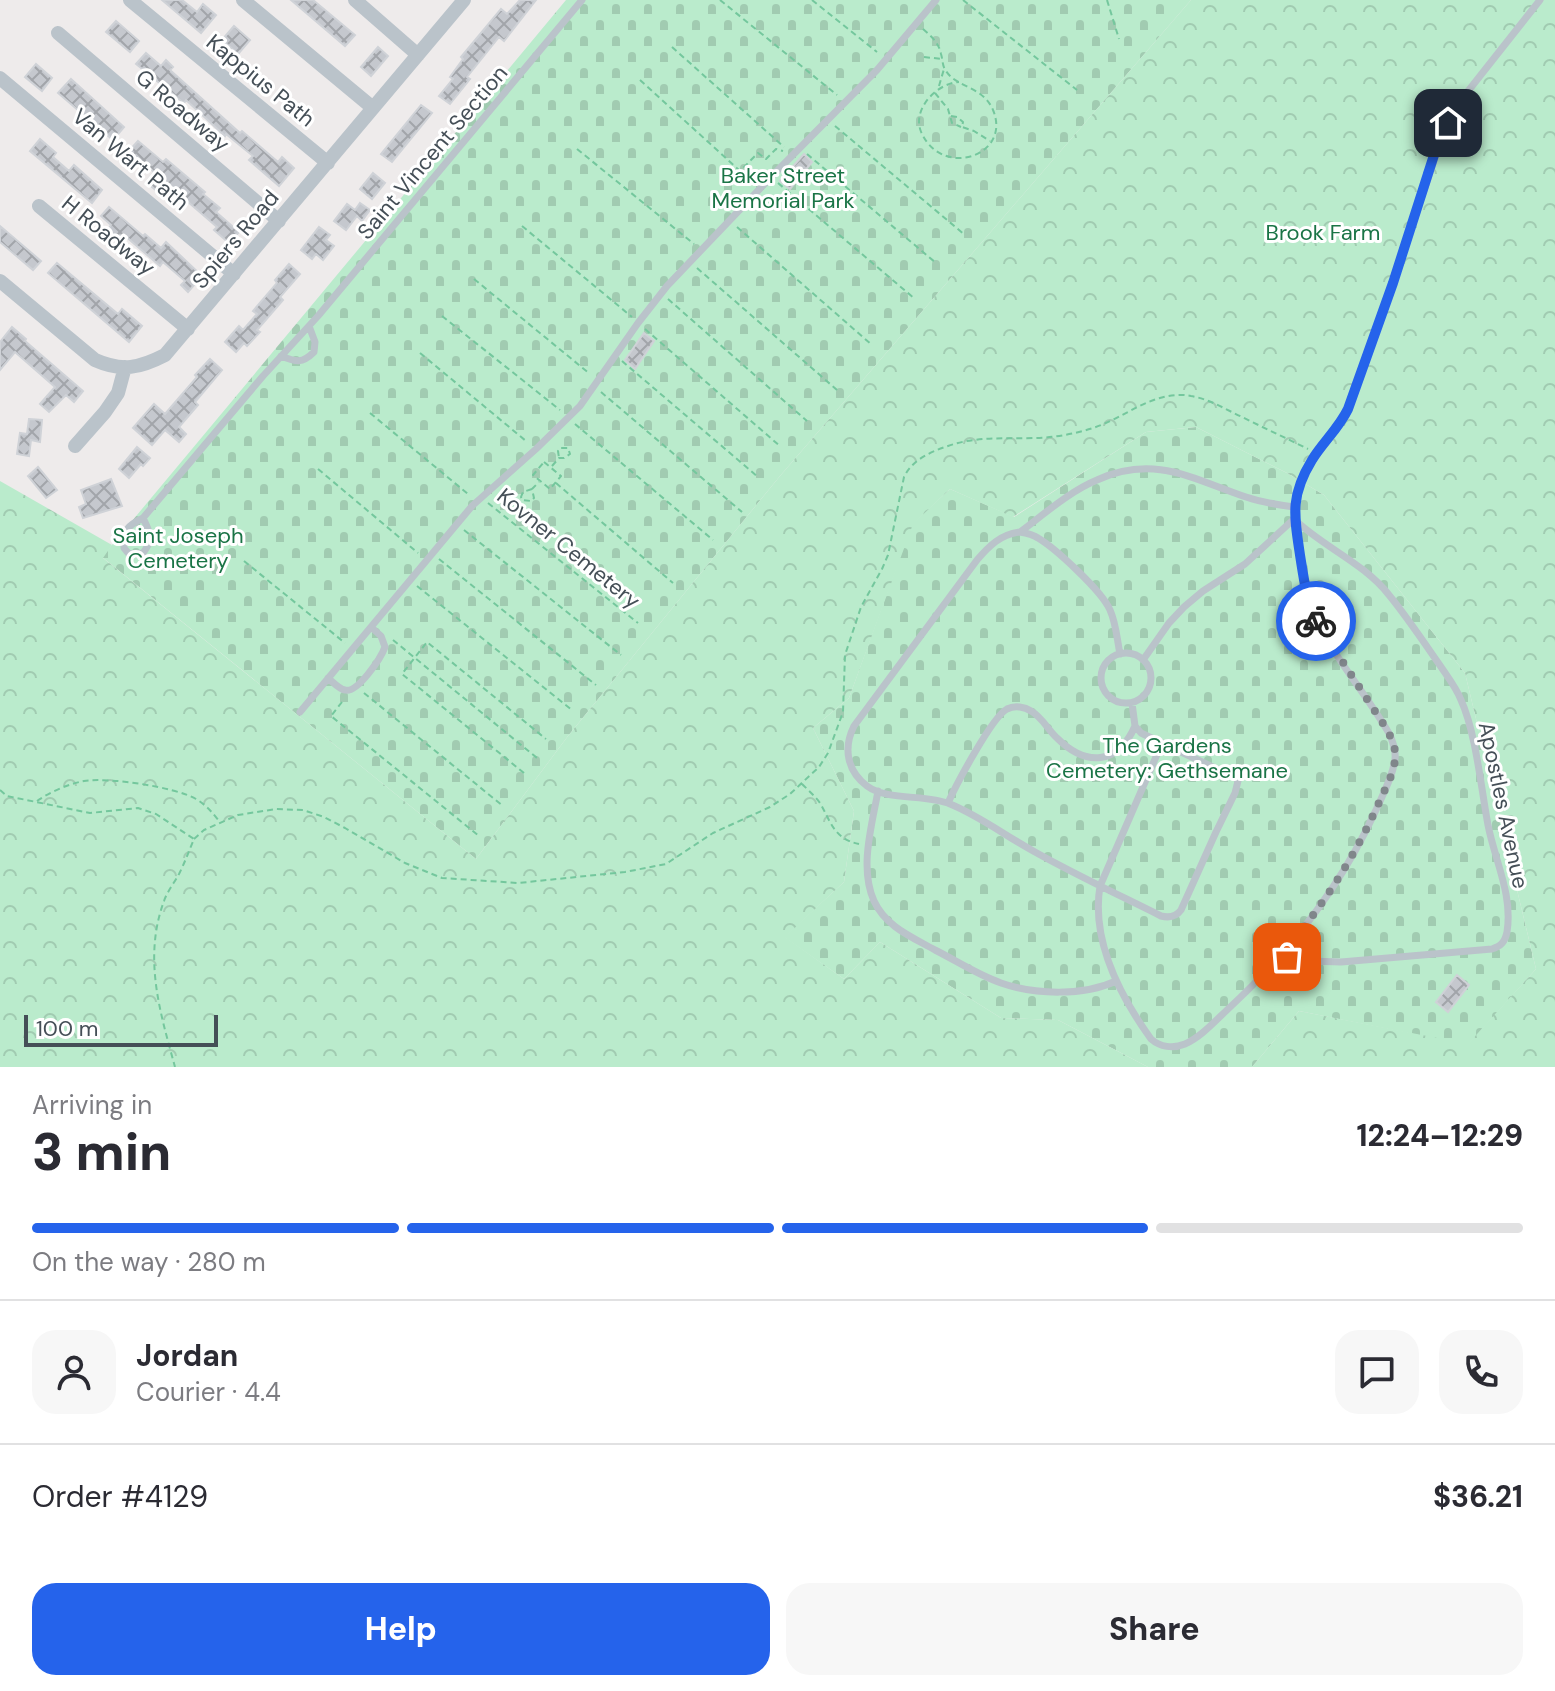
<!DOCTYPE html>
<meta charset="utf-8">
<style>
:root{--surface:#fff;--page:#f7f7f7;--text:#2b2b33;--muted:#7c7c81;--line:#e1e1e2;--accent:#2563eb}
body{margin:0;font-family:"DM Sans",sans-serif;background:var(--page);color:var(--text);height:100vh;display:flex;flex-direction:column;font-size:30px;white-space:nowrap}
*{box-sizing:border-box;margin:0}
p{font-size:26px;color:var(--muted)}
.icon{flex:none;width:44px;height:44px;fill:none;stroke:currentColor;stroke-width:2;stroke-linecap:round;stroke-linejoin:round}
.map{position:relative;height:1067px;overflow:hidden}
.sheet{display:flex;flex-direction:column;background:var(--surface);flex:1}
.sheet>*{flex:none}
.scale{position:absolute;left:24px;bottom:20px;width:194px;box-sizing:border-box;padding-left:8px;border:4px solid #454f57;border-top:0;font-size:22px;line-height:28px;white-space:nowrap;color:#454f57;-webkit-text-stroke:6px #fff;paint-order:stroke}
.pin{position:absolute;display:grid;place-items:center;width:68px;height:68px;color:#fff;margin:-34px;border-radius:16px;box-shadow:0 4px 12px #0006}
.courier{position:absolute;display:grid;place-items:center;width:80px;height:80px;margin:-40px;border:6px solid #2563eb;border-radius:50%;background:#fff;color:#222;box-shadow:0 2px 10px #0007}
.headline em{font-style:normal;font-weight:800}
.headline div{display:flex;flex-direction:column-reverse}
.headline{display:flex;align-items:center;justify-content:space-between;height:136px;padding:0 32px}
h1{font-size:52px;font-weight:800;line-height:60px}
.bar{display:grid;grid-template-columns:repeat(4,1fr);gap:12px 8px;align-content:center;height:96px;padding:0 32px}
.bar i{height:10px;border-radius:6px;background:var(--line)}
.bar .selected{background:var(--accent)}
.bar p{grid-column:span 4}
.line{display:flex;align-items:center;gap:20px;padding:0 32px;border-top:2px solid var(--line)}
.line div{flex:1}
.round{display:grid;place-items:center;flex:none;width:84px;height:84px;border-radius:24px;background:var(--page)}
.button{display:flex;gap:16px;margin-top:auto;padding:16px 32px}
.button a{flex:1;height:92px;border-radius:24px;background:var(--accent);color:#fff;font-size:32px;font-weight:800;line-height:92px;text-align:center}
.button a+a{background:var(--page);color:var(--text)}
.map>svg:first-child{display:block}
.cemetery{fill:url(#cemetery-stones)}
.park{fill:url(#park-crowns)}
.building{fill:url(#building-cross-hatch);stroke:#cfd2d7;stroke-width:2}
.lines{fill:none;stroke-linecap:round;stroke-linejoin:round}
.path{stroke:#74c79d;stroke-width:2;stroke-dasharray:6 4;stroke-linecap:butt}
.lane{stroke:#bac3ca;stroke-width:7}
.street{stroke:#bac3ca;stroke-width:14}
.done{stroke:#80868b;stroke-width:8;stroke-dasharray:0 14.4}
.route{stroke:#2563eb;stroke-width:10}
.labels{text-anchor:middle;stroke-width:6;stroke-linejoin:round;paint-order:stroke}
.street-label{font-size:22px;fill:#454f57;stroke:#fff}
.park-label{font-size:22px;fill:#1a7446;stroke:#fff}
</style>
<div class="map">
<svg width="1555" height="1067" viewBox="0 0 1555 1067">
<defs>
<pattern id="cemetery-stones" width="16" height="16" patternUnits="userSpaceOnUse" patternTransform="scale(2)"><rect width="16" height="16" fill="#baebcc"/><path d="M2 7V4a2 2 0 0 1 4 0v3zM10 15v-3a2 2 0 0 1 4 0v3z" fill="#a1cbb1"/></pattern>
<pattern id="park-crowns" width="20" height="18" patternUnits="userSpaceOnUse" patternTransform="scale(2)"><rect width="20" height="18" fill="#baebcc"/><path d="M2 6a3 3 0 1 1 6 0M12 15a3 3 0 1 1 6 0" fill="none" stroke="#a1cbb1"/></pattern>
<pattern id="building-cross-hatch" width="8" height="8" patternUnits="userSpaceOnUse" patternTransform="scale(2)"><rect width="8" height="8" fill="#c5c8ce"/><path d="M0 0l8 8M0 8l8-8" fill="none" stroke="#a2a5aa"/></pattern>
</defs>
<rect width="100%" height="100%" fill="#eeebeb"/>
<path class="cemetery" d="M566,0H1191L780,476L568,736L476,859L102,557Z
M1196,427L1287,473L1324,495L1465,673L1536,969L1468,1045L1299,1011L1252,1067H1148L1058,1020L1001,1018L880,942L844,979L784,937L844,882L854,811L813,728L849,698L912,524L950,489L1014,517L1146,432Z"/>
<path class="park" d="M1191,0H1555V1067H1252L1299,1011L1468,1044L1536,969L1465,673L1324,495L1287,473L1196,427L1146,432L1013,517L950,489L913,524L849,698L813,728L854,811L844,882L785,937L844,979L880,942L1001,1018L1058,1020L1148,1067H0V481L112,545L103,558L476,859L568,736L780,476Z"/>
<path class="building" d="M162,0H182L197,12L203,4L216,15L201,33Z
M291,0H313L355,35L345,46Z
M520,0H536L504,41L499,37L467,77L470,79L450,104L439,96L453,79L450,77L463,59L461,57L501,9L507,14Z
M116,21L139,41L130,52L106,32Z
M234,26L250,40L238,54L222,40Z
M378,47L388,56L371,76L361,67Z
M146,53L161,66L166,60L173,67L170,70L240,133L242,131L278,162L282,157L294,168L279,186L249,160L253,156L226,134L225,136L186,100L184,103L136,64Z
M36,64L52,78L42,91L25,77Z
M71,79L124,127L113,140L58,93Z
M421,105L432,113L392,162L381,154Z
M40,139L56,153L53,157L69,171L74,165L102,190L92,203L30,151Z
M138,141L163,162L166,159L205,192L203,194L220,208L216,212L239,232L229,243L214,230L217,227L165,182L157,191L146,182L154,172L129,151Z
M804,154L812,162L790,189L780,181Z
M373,173L385,183L372,199L360,189Z
M360,203L370,210L362,221L357,216L346,230L334,221L347,204L355,210Z
M109,207L143,236L145,234L161,248L166,242L202,276L188,292L181,285L185,281L163,262L160,266L124,235L119,241L107,231L111,225L101,216Z
M0,226L41,261L33,270L0,242Z
M319,227L330,235L326,240L334,246L323,260L316,254L312,259L301,250Z
M57,263L118,314L122,309L142,326L129,342L48,273Z
M289,264L300,274L280,297L283,300L257,330L260,332L247,346L244,343L236,352L225,342L239,326L243,330L257,314L253,311L277,283L275,280Z
M12,327L26,339L25,341L83,391L74,402L66,395L49,412L40,404L55,387L15,352L0,370V342Z
M644,333L654,341L635,369L625,360Z
M210,359L222,370L195,402L198,405L179,427L186,434L179,442L165,430L152,445L133,428L154,404L165,414L197,377L195,375Z
M29,419L42,420L40,442L31,440L29,456L17,454L20,433L27,434Z
M137,447L150,458L143,466L141,464L129,478L119,469Z
M38,467L57,490L46,498L28,476Z
M111,479L122,506L83,518L79,507L86,504L81,490Z
M1457,975L1469,985L1448,1012L1436,1002Z"/>
<g class="lines">
<path class="path" d="M720,0L837,95
M812,0L877,52
M963,0L1077,90
M1107,0L1119,39
M923,29C931,36 939,43 941,54C943,60 942,66 946,71C957,88 983,86 993,110C1012,155 944,179 922,134C910,110 937,83 959,82
M672,47L784,147
M924,57L942,59
M640,80L740,171L758,153L766,159L776,149L783,151
M939,86L944,69
M935,93L948,109L952,123L961,127
M951,116L957,117L963,122L962,127L974,131L990,141
M835,126L965,235
M577,149L694,244
M807,154L936,263
M778,183L915,299
M522,226L632,317
M737,227L872,345
M697,268L837,390
M474,279L590,374
M668,299L807,421
M442,316L560,410
M645,329L781,447
M420,353L526,441
M622,361L758,477
M601,392L742,512
M370,413L468,494
M575,424L713,540
M544,462L561,476L550,489L533,475Z
M552,466L559,458H564L570,454L568,448H560L558,451L559,458
M318,469L418,553
M556,483L673,583
M532,489L523,492L521,497L522,500L531,501L534,498L532,489L539,482
M488,503L638,623
M464,530L621,655
M439,559L596,685
M244,561L345,643
M417,586L572,710
M393,640L537,758
M364,693L503,806
M342,702L331,716L479,836
M524,773L402,674L427,642L546,739
M802,784C808,790 815,796 820,803C831,822 834,839 859,844
M0,790L7,796L90,813L138,808L156,814L194,839C189,851 185,862 179,874C174,883 167,892 164,901C143,958 160,1012 175,1067
M37,801C50,792 68,784 84,781C109,777 175,787 196,799C206,805 212,812 219,821
M194,839L204,830L238,815L276,809L303,810L324,817L345,828L405,863L442,878L518,883L625,872L666,864L713,833L770,807L790,794L819,767L828,753L843,712L845,655L861,607L882,569L888,555L904,477C912,460 930,452 948,446C976,436 1004,439 1033,438C1053,438 1074,434 1093,428C1125,418 1155,389 1191,396C1209,399 1225,409 1242,417C1264,428 1286,438 1308,449"/>
<path class="lane" d="M281,356C296,362 302,364 314,352L315,342L309,326
M143,518L263,376L318,316L582,0
M143,518C150,532 154,539 143,553L129,554L124,548C123,530 127,526 143,518Z
M1020,532C1026,533 1032,534 1038,538C1055,548 1102,591 1110,610C1116,623 1117,639 1120,654
M1101 678a25 25 0 1 1 50 0a25 25 0 1 1-50 0Z
M1143,660L1169,623L1184,607L1203,591L1245,564L1294,519
M328,678C333,682 339,689 345,690C357,694 381,658 385,647L381,636L371,627
M1132,703L1135,726L1141,733L1236,778L1238,781L1235,793L1216,832L1181,910C1176,917 1169,918 1161,916C1119,895 1076,875 1035,852C1007,837 980,816 950,804C926,794 887,801 867,786C847,771 843,748 854,726L977,560C989,546 1001,534 1020,532C1043,515 1070,491 1097,480C1154,454 1193,479 1246,497C1261,502 1278,505 1294,507
M300,712L472,506L536,449L580,406L638,323L667,286L771,177L877,70L936,0
M1162,743L1100,886C1091,940 1120,996 1151,1039C1160,1047 1173,1049 1185,1044C1201,1037 1215,1021 1227,1010C1289,953 1341,886 1376,810C1383,794 1393,776 1395,759C1396,750 1393,743 1390,735C1364,689 1324,648 1307,597C1302,582 1302,565 1299,549C1296,527 1292,508 1299,487C1309,457 1335,438 1348,409L1393,283L1443,134L1465,95L1540,0
M878,791C872,825 859,868 874,901C886,927 912,937 935,950C957,961 978,975 1001,983C1035,995 1084,996 1116,981
M948,803C956,785 992,717 1007,709C1015,705 1025,707 1031,711C1042,717 1048,730 1057,738C1086,767 1118,765 1135,726
M1281,955L1309,961L1341,962L1492,949C1501,946 1505,942 1507,932C1513,895 1495,861 1488,825C1481,788 1476,733 1461,700C1456,687 1447,676 1439,664C1423,641 1407,617 1389,595C1364,563 1323,547 1294,519"/>
<path class="street" d="M130,0L328,163
M243,0L373,108
M355,0L418,55
M58,33L279,221
M0,78L234,274
M39,206L188,329
M0,281L95,360C122,372 140,368 165,355L464,0
M75,446L105,412L118,393L125,367"/>
</g>
<g class="lines">
<path class="done" d="M1287,957L1281,955C1322,908 1356,855 1381,798C1387,785 1395,771 1395,757C1396,747 1391,737 1386,728L1316,621"/>
<path class="route" d="M1316,621C1306,598 1304,580 1300,555C1294,515 1290,496 1312,460C1323,442 1339,428 1348,409L1393,283L1434,155L1448,123"/>
</g>
<g class="labels">
<g class="street-label">
<text transform="translate(261 80) rotate(39)" y="8">Kappius Path</text>
<text transform="translate(183 110) rotate(40)" y="8">G Roadway</text>
<text transform="translate(432 152) rotate(-50)" y="8">Saint Vincent Section</text>
<text transform="translate(131 159) rotate(40)" y="8">Van Wart Path</text>
<text transform="translate(109 235) rotate(39)" y="8">H Roadway</text>
<text transform="translate(235 239) rotate(-50)" y="8">Spiers Road</text>
<text transform="translate(569 548) rotate(39)" y="8">Kovner Cemetery</text>
<text transform="translate(1504 805) rotate(78)" y="8">Apostles Avenue</text>
</g>
<g class="park-label">
<text x="783" y="183">Baker Street<tspan x="783" dy="25">Memorial Park</tspan></text>
<text x="1323" y="240">Brook Farm</text>
<text x="178" y="543">Saint Joseph<tspan x="178" dy="25">Cemetery</tspan></text>
<text x="1167" y="753">The Gardens<tspan x="1167" dy="25">Cemetery: Gethsemane</tspan></text>
</g>
</g>
</svg>
<div class="scale">100 m</div>
<div class="pin" style="left:1287px;top:957px;background:#ea580c"><svg class="icon" aria-label="bag" viewBox="0 0 24 24"><path d="M5 8h14l-1 12H6zM9 8a3 3 0 0 1 6 0"/></svg></div>
<div class="pin" style="left:1448px;top:123px;background:#1f2937"><svg class="icon" aria-label="home" viewBox="0 0 24 24"><path d="M3 11l9-7 9 7M6 9v11h12V9"/></svg></div>
<div class="courier" style="left:1316px;top:621px"><svg class="icon" aria-label="bike" viewBox="0 0 24 24"><circle cx="6" cy="16" r="4"/><circle cx="18" cy="16" r="4"/><path d="M6 16l4-8h5l3 8M10 8l3 8H6M13 5h3"/></svg></div>
</div>
<section class="sheet">
<div class="headline"><div><h1>3 min</h1><p>Arriving in</p></div><em>12:24–12:29</em></div>
<div class="bar"><i class="selected"></i><i class="selected"></i><i class="selected"></i><i></i><p>On the way · 280 m</p></div>
<div class="line" style="height:144px"><a class="round"><svg class="icon" aria-label="person" viewBox="0 0 24 24"><circle cx="12" cy="8" r="4"/><path d="M4 21q1-7 8-7t8 7"/></svg></a><div><b>Jordan</b><p>Courier · 4.4</p></div><a class="round"><svg class="icon" aria-label="chat" viewBox="0 0 24 24"><path d="M4 5h16v11H9l-5 4z"/></svg></a><a class="round"><svg class="icon" aria-label="phone" viewBox="0 0 24 24"><path d="M5 4h4l2 5-3 2q2 4 5 5l2-3 5 2v4C11 20 4 13 5 4z"/></svg></a></div>
<div class="line" style="height:104px"><div>Order #4129</div><b>$36.21</b></div>
<div class="button"><a>Help</a><a>Share</a></div>
</section>
